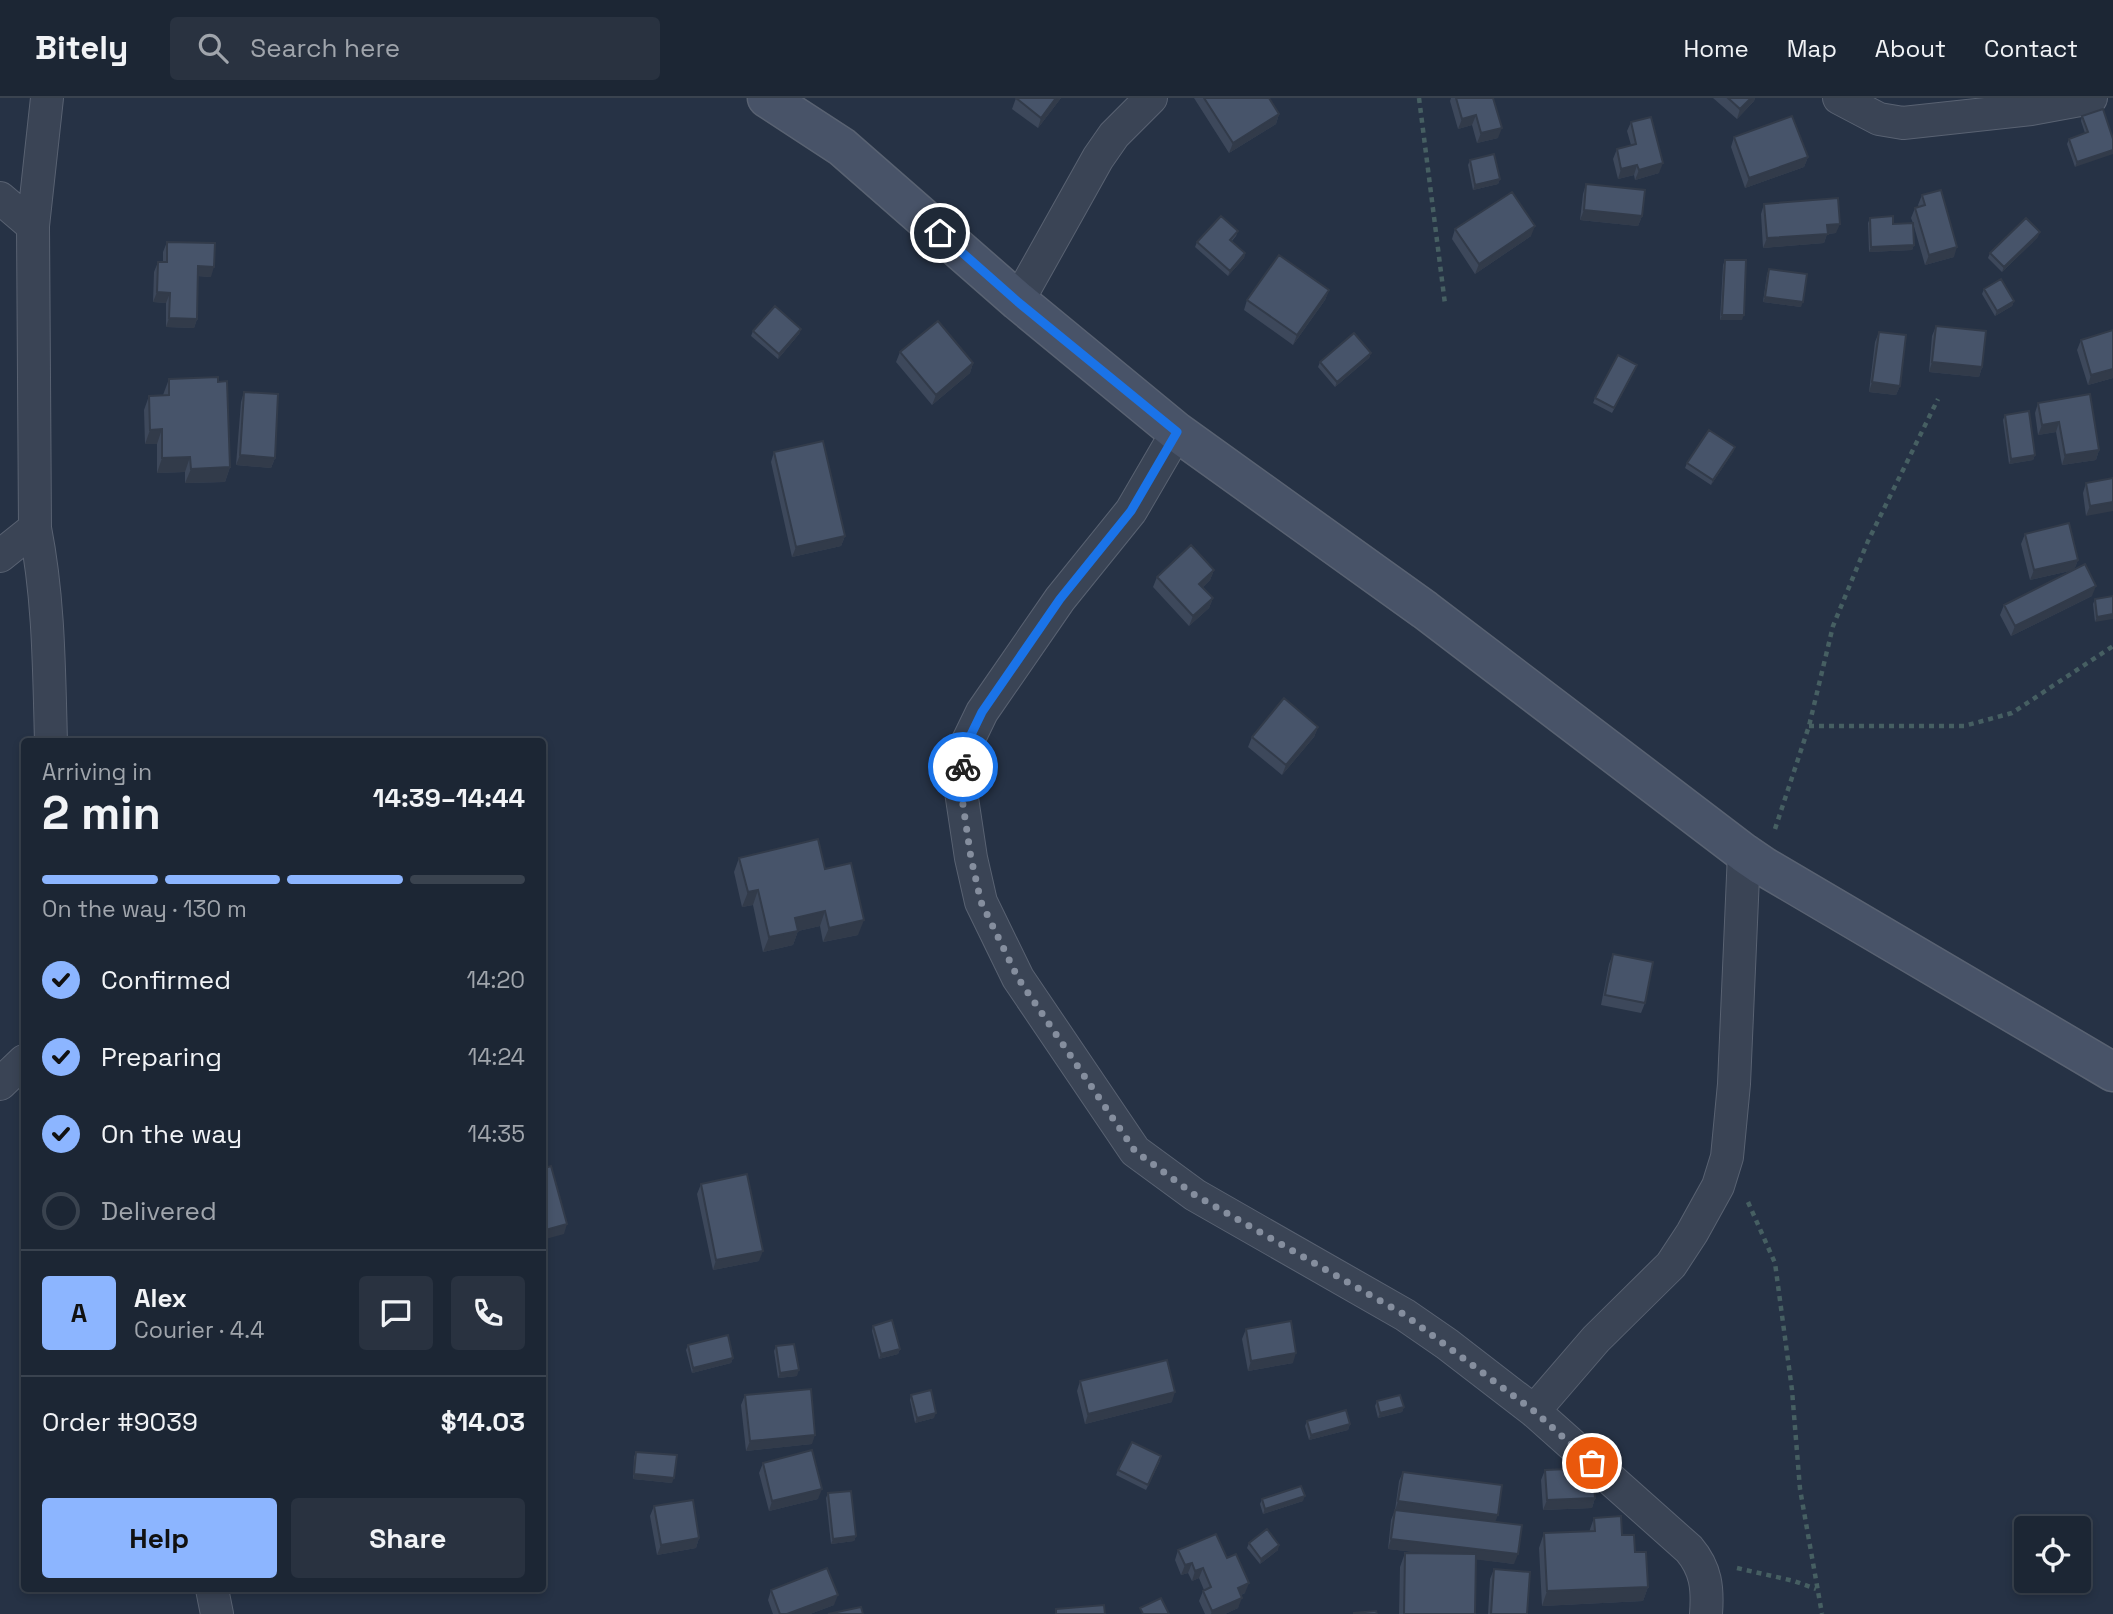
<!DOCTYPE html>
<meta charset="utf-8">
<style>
:root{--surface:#1c2634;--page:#293240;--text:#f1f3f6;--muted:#a0a5ac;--line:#3a434f;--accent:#8cb5ff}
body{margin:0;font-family:"Space Grotesk",sans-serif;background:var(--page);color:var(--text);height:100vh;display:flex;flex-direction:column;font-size:26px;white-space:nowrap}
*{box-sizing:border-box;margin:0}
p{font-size:23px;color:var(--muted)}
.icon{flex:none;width:38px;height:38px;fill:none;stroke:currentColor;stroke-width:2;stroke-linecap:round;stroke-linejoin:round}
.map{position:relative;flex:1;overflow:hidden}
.drawer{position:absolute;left:21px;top:640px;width:525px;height:854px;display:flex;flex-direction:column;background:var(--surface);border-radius:7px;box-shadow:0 4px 10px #0003,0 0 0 2px var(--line)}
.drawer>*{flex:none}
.controls{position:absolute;left:2014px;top:1418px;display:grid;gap:14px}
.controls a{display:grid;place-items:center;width:77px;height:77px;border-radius:7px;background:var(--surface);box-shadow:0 4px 10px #0003,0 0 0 2px var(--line);font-size:35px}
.pin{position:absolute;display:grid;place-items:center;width:60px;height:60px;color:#fff;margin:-30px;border:4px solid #fff;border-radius:50%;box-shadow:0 2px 7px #0007}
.courier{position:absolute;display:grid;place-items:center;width:70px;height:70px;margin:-35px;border:5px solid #1a73e8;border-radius:50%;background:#fff;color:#222;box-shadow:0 2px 9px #0007}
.head em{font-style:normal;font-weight:700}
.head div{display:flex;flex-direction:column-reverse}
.head{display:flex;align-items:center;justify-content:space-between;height:119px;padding:0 21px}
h1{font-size:46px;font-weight:700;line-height:52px}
.bar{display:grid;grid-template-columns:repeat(4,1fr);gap:10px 7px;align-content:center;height:84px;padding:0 21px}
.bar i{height:9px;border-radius:5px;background:var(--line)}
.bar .active{background:var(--accent)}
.bar p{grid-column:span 4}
.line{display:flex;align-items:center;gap:18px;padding:0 21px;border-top:2px solid var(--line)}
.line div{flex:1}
.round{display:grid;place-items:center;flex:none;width:74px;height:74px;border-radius:7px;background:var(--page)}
ol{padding:0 21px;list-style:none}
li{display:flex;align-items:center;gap:21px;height:77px}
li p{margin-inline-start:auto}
li .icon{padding:7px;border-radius:50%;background:var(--accent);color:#111;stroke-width:4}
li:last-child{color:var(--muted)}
li i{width:38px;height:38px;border:4px solid var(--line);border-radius:50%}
.action{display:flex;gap:14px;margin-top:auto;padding:14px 21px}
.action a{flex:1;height:80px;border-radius:7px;background:var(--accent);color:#111;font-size:28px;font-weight:700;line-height:80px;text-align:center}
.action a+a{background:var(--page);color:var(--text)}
header{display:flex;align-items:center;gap:42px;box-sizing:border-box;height:98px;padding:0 35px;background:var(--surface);border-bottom:2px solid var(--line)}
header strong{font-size:33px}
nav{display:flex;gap:38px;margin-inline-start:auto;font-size:24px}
.search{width:490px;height:63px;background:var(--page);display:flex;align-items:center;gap:18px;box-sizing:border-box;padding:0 24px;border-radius:7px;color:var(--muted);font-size:26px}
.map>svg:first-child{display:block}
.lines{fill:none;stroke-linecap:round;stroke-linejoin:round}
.street-casing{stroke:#596272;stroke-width:34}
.secondary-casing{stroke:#596272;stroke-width:41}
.path{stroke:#465f62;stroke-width:4.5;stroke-dasharray:5 5;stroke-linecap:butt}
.street{stroke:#3a4455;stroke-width:32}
.secondary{stroke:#485368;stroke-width:38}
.wall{fill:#3d485b}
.shaded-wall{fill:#323b4a}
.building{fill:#47546a;stroke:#323b4a;stroke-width:2}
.done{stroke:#858e9e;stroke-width:7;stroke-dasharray:0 12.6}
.route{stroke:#1a73e8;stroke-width:9}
</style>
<header>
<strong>Bitely</strong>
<div class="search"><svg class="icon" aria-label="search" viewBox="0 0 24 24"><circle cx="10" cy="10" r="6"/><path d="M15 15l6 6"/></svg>Search here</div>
<nav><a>Home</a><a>Map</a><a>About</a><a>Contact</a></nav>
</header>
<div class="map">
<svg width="2113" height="1516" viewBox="0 0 2113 1516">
<rect width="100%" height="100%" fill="#263245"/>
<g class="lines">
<g class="street-casing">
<path id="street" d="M1839,0L1879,21L1903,25L2031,11L2091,0
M0,100L33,128
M1018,203L1098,60L1114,37L1151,0
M1177,334L1131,413L1060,501L982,614L967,645L960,687L971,760L981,804L1018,880L1135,1053L1195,1097L1405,1217L1447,1246L1534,1313L1689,1451C1706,1471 1708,1490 1706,1516
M35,430C49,501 49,572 51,644
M0,458L35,430L33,128L47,0
M0,986L24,963
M1534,1313L1596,1241L1671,1167L1692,1135L1718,1088L1727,1059L1734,986L1744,755
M212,1491L217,1516"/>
</g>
<g class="secondary-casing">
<path id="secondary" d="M767,0L842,49L1018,203L1177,334L1425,512L1744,755L1763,768L2113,974"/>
</g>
<path class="path" d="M1419,0L1445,206
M1809,628H1964L2012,615L2113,548
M1775,731L1809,628L1833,528L1868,443L1938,301
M1748,1104L1775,1165L1792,1292L1800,1391L1822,1516
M1737,1470L1794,1483L1816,1491"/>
<use href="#street" class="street"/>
<use href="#secondary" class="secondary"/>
</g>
<path class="wall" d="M1016,0H1061L1038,30L1012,11Z
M1194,0H1269L1279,16L1276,26L1229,55Z
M1451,0H1493L1498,40L1477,45L1472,27L1458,31L1450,3Z
M1713,0H1755L1754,3L1737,21Z
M2082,18L2113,41L2075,69L2067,46L2069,41L2085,35L2081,23Z
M1631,24L1659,75L1635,82L1634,77L1618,81L1613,61L1617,51L1631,47L1627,33Z
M1734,39L1808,59L1804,69L1745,90L1731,49Z
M1470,62L1500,81L1498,86L1473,92L1468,67Z
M1586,86L1642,118L1638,128L1580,122L1583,96Z
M1922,97L1954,159L1925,167L1913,125L1914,147L1912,152L1869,154L1868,125L1870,120L1893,126L1913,125L1911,120L1915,110L1919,109L1918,107Z
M1764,106L1836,135L1827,136L1824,145L1763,150L1761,116Z
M1455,131L1531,138L1475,176L1452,141Z
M1238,133L1236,138L1232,143L1245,155L1244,160L1228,178L1195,149L1197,144Z
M2038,139L2002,174L1988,160L1990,155Z
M167,144L211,179L198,178L197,221L194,230L166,229V205L153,204L154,174L158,164H163V154Z
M1725,162L1742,222H1720L1723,167Z
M1769,171L1801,209L1763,204L1767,176Z
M1984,191L2014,203L2012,208L1995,218L1982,196Z
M1329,192L1325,202L1293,247L1244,212L1247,202Z
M1936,228L1982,269L1979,279L1929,274L1932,238Z
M801,231L799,236L778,261L751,238L753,233Z
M2113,232V280L2088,287L2077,252L2081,242Z
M1879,234L1900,288L1896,297L1869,294L1875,244Z
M900,254L973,265L970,275L932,307L896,264Z
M1371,255L1369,260L1335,289L1318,269L1320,264Z
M1635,272L1612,315L1593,305L1595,300Z
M169,281L218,284L230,369L225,384L185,385V374L157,375V346H145L144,312L149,298L163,297Z
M244,294L275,360L271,370L236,367L241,304Z
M2038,305L2099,352L2096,362L2062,367L2056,334L2038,337L2035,315Z
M2005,317L2035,357L2033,362L2009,366L2003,322Z
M1735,349L1733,354L1711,387L1685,370L1687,365Z
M774,354L845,438L841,448L792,459L771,364Z
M2113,380L2086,418L2083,395L2086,385Z
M2025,436L2078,462L2074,472L2030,482L2021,446Z
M1214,472L1210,482L1203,489L1213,500L1209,510L1189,528L1153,489L1157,479Z
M2092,498L2011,538L2000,517L2004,507Z
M2113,498L2095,524L2093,506L2095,501Z
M1318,629L1314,639L1282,677L1248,649L1252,639Z
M739,760L825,771L858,837L823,844L820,828L798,833L793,847L763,854L753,807L742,809L734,774Z
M1613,856L1645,905L1641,915L1601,907L1609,866Z
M701,1086L759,1163L713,1172L697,1096Z
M873,1228L900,1251L898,1256L879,1261L872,1233Z
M1246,1231L1293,1265L1248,1273L1242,1241Z
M688,1247L733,1260L731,1265L692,1275L686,1252Z
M776,1248L797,1278L778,1280L774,1253Z
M1080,1283L1172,1304L1085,1326L1077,1293Z
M745,1297L812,1346L746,1353L741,1307Z
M911,1297L934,1320L915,1325L910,1302Z
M1377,1303L1404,1309L1402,1314L1378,1320L1375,1308Z
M1307,1323L1350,1326L1348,1332L1309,1342L1305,1328Z
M636,1354L672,1385L633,1381L634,1359Z
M1160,1363L1146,1392L1116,1377L1118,1372Z
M763,1365L818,1401L769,1413L759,1375Z
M1545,1372L1595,1400L1592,1410L1543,1412L1541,1382Z
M1403,1374L1495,1424L1514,1466L1476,1461L1475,1516H1399L1400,1469L1405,1455H1425L1388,1451L1391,1422L1395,1412L1399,1383Z
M828,1395L856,1438L854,1443L831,1446L826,1400Z
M1262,1401L1303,1403L1263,1416L1260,1406Z
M654,1408L699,1440L696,1450L657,1457L650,1418Z
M1594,1420L1622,1437L1635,1454L1648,1489L1643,1503L1542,1508L1539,1450L1544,1435L1589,1434Z
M1249,1445L1278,1452L1260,1466L1247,1450Z
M1178,1452L1227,1460L1245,1495L1241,1497L1238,1510L1225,1516H1205L1199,1503L1203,1493L1204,1492L1199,1480L1192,1483L1188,1475L1181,1477L1175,1462Z
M1494,1471L1527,1516H1488L1490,1481Z
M771,1492L834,1507L810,1516H773L768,1502Z"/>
<path class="shaded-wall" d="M1056,0H1061L1038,30L1041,20Z
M1751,0H1755L1754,3L1737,21L1740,11Z
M1279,16L1276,26L1229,55L1233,45Z
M1476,17L1472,27L1458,31L1462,21Z
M1502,30L1498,40L1477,45L1481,35Z
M2113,52V56L2075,69L2077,64Z
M1808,59L1804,69L1745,90L1749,80Z
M1663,65L1659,75L1635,82L1639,72Z
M1637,67L1634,77L1618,81L1621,71Z
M1500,81L1498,86L1473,92L1475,87Z
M1584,112L1642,118L1638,128L1580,122Z
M1840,126L1836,135L1827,136L1824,145L1763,150L1767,140L1827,127Z
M1535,128L1531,138L1475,176L1479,166Z
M2040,134L2038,139L2002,174L2004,169Z
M1914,147L1912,152L1869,154L1871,149Z
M1957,149L1954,159L1925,167L1929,157Z
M1245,155L1244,160L1228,178L1230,173Z
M198,168L214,169L211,179L195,178Z
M1329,192L1325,202L1293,247L1297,237Z
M157,194L170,195L166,205L153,204Z
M1765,199L1803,204L1801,209L1763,204Z
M2014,203L2012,208L1995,218L1997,213Z
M1722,217H1744L1742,222H1720Z
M169,220L197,221L194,230L166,229Z
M801,231L799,236L778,261L779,256Z
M1371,255L1369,260L1335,289L1337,284Z
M1932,264L1982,269L1979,279L1929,274Z
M973,265L970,275L932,307L936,297Z
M2113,271V280L2088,287L2091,277Z
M1872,284L1900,288L1896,297L1869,294Z
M2059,324L2056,334L2038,337L2042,327Z
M162,331L157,346H145L150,332Z
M1735,349L1733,354L1711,387L1713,382Z
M2099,352L2096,362L2062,367L2065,357Z
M240,357L275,360L271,370L236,367Z
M2035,357L2033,362L2009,366L2011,361Z
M190,359L185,374L157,375L162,360Z
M230,369L225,384L185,385L191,371Z
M2113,404V413L2086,418L2090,408Z
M845,438L841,448L792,459L796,449Z
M2078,462L2074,472L2030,482L2034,472Z
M1214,472L1210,482L1196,496L1199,486Z
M2096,488L2092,498L2011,538L2015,528Z
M1213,500L1209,510L1189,528L1193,518Z
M2113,516V521L2095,524L2097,519Z
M1318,629L1314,639L1282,677L1286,667Z
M758,792L753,807L742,809L748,794Z
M825,813L820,828L798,833L793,847L763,854L769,839L795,820Z
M864,822L858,837L823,844L829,830Z
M567,1126L564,1136L542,1142V1133Z
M763,1153L759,1163L713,1172L716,1162Z
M900,1251L898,1256L879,1261L881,1256Z
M1296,1255L1293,1265L1248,1273L1251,1263Z
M733,1260L731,1265L692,1275L693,1270Z
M799,1272L797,1278L778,1280L780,1275Z
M1175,1294L1172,1304L1085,1326L1088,1316Z
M1404,1309L1402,1314L1378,1320L1380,1315Z
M936,1315L934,1320L915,1325L917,1320Z
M1350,1326L1348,1332L1309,1342L1311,1337Z
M815,1337L812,1346L746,1353L750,1343Z
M634,1376L674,1380L672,1385L633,1381Z
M822,1391L818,1401L769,1413L772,1403Z
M1305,1398L1303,1403L1263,1416L1265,1411Z
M1595,1400L1592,1410L1543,1412L1547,1402Z
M1398,1403L1498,1417L1494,1427L1395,1413Z
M856,1438L854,1443L831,1446L833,1441Z
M699,1440L696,1450L657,1457L661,1447Z
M1391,1441L1518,1456L1514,1466L1388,1451Z
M1279,1447L1278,1452L1260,1466L1261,1461Z
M1192,1465L1188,1475L1181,1477L1185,1467Z
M1203,1470L1199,1480L1192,1483L1195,1473Z
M1249,1485L1245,1495L1234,1500L1238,1490Z
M1648,1489L1643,1503L1542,1508L1547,1493Z
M838,1497L834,1507L810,1516H787Z
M1242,1500L1238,1510L1225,1516H1211L1212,1513Z"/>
<path class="building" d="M1016,0H1056L1041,20Z
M1204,0H1269L1279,16L1233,45Z
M1456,0H1493L1502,30L1481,35L1476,17L1462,21Z
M1728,0H1751L1740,11Z
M2103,11L2113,41V52L2077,64L2069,41L2088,34L2082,18Z
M1792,18L1808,59L1749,80L1734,39Z
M1651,19L1663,65L1639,72L1637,67L1621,71L1617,51L1636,46L1631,24Z
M1494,56L1500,81L1475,87L1470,62Z
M1586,86L1645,92L1642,118L1584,112Z
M1941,92L1957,149L1929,157L1915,110L1925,107L1922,97Z
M1512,94L1535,128L1479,166L1455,131Z
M1838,100L1840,126L1827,127L1828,136L1767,140L1764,106Z
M1221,118L1238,133L1230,142L1245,155L1230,173L1197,144Z
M1893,118V126L1913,125L1914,147L1871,149L1870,120Z
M2026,120L2040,134L2004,169L1990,155Z
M167,144L215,145L214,169L198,168L197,221L169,220L170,195L157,194L158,164H167Z
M1279,157L1329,192L1297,237L1247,202Z
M1725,162H1746L1744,217H1722Z
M1769,171L1807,176L1803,204L1765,199Z
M2001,181L2014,203L1997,213L1984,191Z
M775,208L801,231L779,256L753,233Z
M938,223L973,265L936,297L900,254Z
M1936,228L1986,233L1982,269L1932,264Z
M2113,232V271L2091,277L2081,242Z
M1879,234L1906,237L1900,288L1872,284Z
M1354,235L1371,255L1337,284L1320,264Z
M1618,257L1637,267L1614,310L1595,300Z
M218,279V284L227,283L230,369L191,371L190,359L162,360V331L150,332L149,298L169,297V281Z
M244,294L278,296L275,360L240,357Z
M2090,296L2099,352L2065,357L2059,324L2042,327L2038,305Z
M2029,313L2035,357L2011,361L2005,317Z
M1709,332L1735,349L1713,382L1687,365Z
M823,343L845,438L796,449L774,354Z
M2113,380V404L2090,408L2086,385Z
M2069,425L2078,462L2034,472L2025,436Z
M1191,447L1214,472L1199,486L1213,500L1193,518L1157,479Z
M2085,466L2096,488L2015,528L2004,507Z
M2113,498V516L2097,519L2095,501Z
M1284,600L1318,629L1286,667L1252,639Z
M818,741L825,771L851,765L864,822L829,830L825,813L795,820L798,833L769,839L758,792L748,794L739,760Z
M1613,856L1653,864L1645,905L1605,897Z
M551,1068L567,1126L542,1133V1071Z
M747,1076L763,1153L716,1162L701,1086Z
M892,1222L900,1251L881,1256L873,1228Z
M1291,1223L1296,1255L1251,1263L1246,1231Z
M728,1237L733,1260L693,1270L688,1247Z
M794,1246L799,1272L780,1275L776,1248Z
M1167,1262L1175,1294L1088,1316L1080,1283Z
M811,1291L815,1337L750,1343L745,1297Z
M931,1292L936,1315L917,1320L911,1297Z
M1400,1297L1404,1309L1380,1315L1377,1303Z
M1346,1312L1350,1326L1311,1337L1307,1323Z
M1132,1344L1161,1358L1148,1387L1118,1372Z
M812,1352L822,1391L772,1403L763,1365Z
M636,1354L677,1357L674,1380L634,1376Z
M1593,1370L1595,1400L1547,1402L1545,1372Z
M1403,1374L1502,1387L1498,1417L1398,1403Z
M1301,1388L1305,1398L1265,1411L1262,1401Z
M851,1393L856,1438L833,1441L828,1395Z
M693,1402L699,1440L661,1447L654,1408Z
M1395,1412L1522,1427L1518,1456L1391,1441Z
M1621,1418L1622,1437H1634L1635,1454H1646L1648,1489L1547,1493L1544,1435L1595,1433L1594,1420Z
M1267,1431L1279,1447L1261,1461L1249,1445Z
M1216,1436L1227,1460L1236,1456L1249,1485L1238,1490L1242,1500L1212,1513L1203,1493L1211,1489L1203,1470L1195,1473L1192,1465L1185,1467L1178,1452Z
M1405,1455L1476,1456L1475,1516H1404Z
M827,1470L838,1497L787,1516H780L771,1492Z
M1494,1471L1530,1474L1527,1516H1491Z
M1161,1500L1169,1516H1143L1140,1510Z
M1104,1507L1105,1516H1056V1511Z
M861,1509L863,1516H828Z
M1376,1513L1377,1516H1354V1515Z"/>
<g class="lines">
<path class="done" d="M963,669L960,687L971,760L981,804L1018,880L1135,1053L1195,1097L1405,1217L1534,1313L1592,1365"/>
<path class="route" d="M940,135L1018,204L1177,334L1131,413L1060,501L982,614L967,645L963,669"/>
</g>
</svg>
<div class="controls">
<a><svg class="icon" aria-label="locate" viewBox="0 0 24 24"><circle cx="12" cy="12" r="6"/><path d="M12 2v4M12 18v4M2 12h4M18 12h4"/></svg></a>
</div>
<div class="pin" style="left:1592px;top:1365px;background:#ea580c"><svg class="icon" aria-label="bag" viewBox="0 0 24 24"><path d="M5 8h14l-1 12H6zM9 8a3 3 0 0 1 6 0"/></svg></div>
<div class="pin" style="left:940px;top:135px;background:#1f2937"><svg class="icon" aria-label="home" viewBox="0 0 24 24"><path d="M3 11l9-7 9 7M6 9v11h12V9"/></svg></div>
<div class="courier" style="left:963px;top:669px"><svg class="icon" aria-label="bike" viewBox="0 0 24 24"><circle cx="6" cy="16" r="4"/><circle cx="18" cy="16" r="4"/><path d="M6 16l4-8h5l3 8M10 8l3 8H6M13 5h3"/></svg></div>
<section class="drawer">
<div class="head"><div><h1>2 min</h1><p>Arriving in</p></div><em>14:39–14:44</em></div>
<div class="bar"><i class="active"></i><i class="active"></i><i class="active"></i><i></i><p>On the way · 130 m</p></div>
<ol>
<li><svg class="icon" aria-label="check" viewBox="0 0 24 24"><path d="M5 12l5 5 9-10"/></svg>Confirmed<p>14:20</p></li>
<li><svg class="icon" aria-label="check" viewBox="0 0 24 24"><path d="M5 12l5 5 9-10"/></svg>Preparing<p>14:24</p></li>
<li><svg class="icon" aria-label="check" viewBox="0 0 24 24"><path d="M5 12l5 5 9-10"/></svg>On the way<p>14:35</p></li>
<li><i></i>Delivered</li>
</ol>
<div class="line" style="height:126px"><b class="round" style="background:var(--accent);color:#111">A</b><div><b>Alex</b><p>Courier · 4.4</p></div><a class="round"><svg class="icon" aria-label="chat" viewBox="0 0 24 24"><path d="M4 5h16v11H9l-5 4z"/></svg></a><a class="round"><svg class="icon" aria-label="phone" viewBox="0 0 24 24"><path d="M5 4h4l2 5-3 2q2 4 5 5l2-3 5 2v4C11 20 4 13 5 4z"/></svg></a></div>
<div class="line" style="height:91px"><div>Order #9039</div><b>$14.03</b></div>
<div class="action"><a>Help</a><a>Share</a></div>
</section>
</div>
